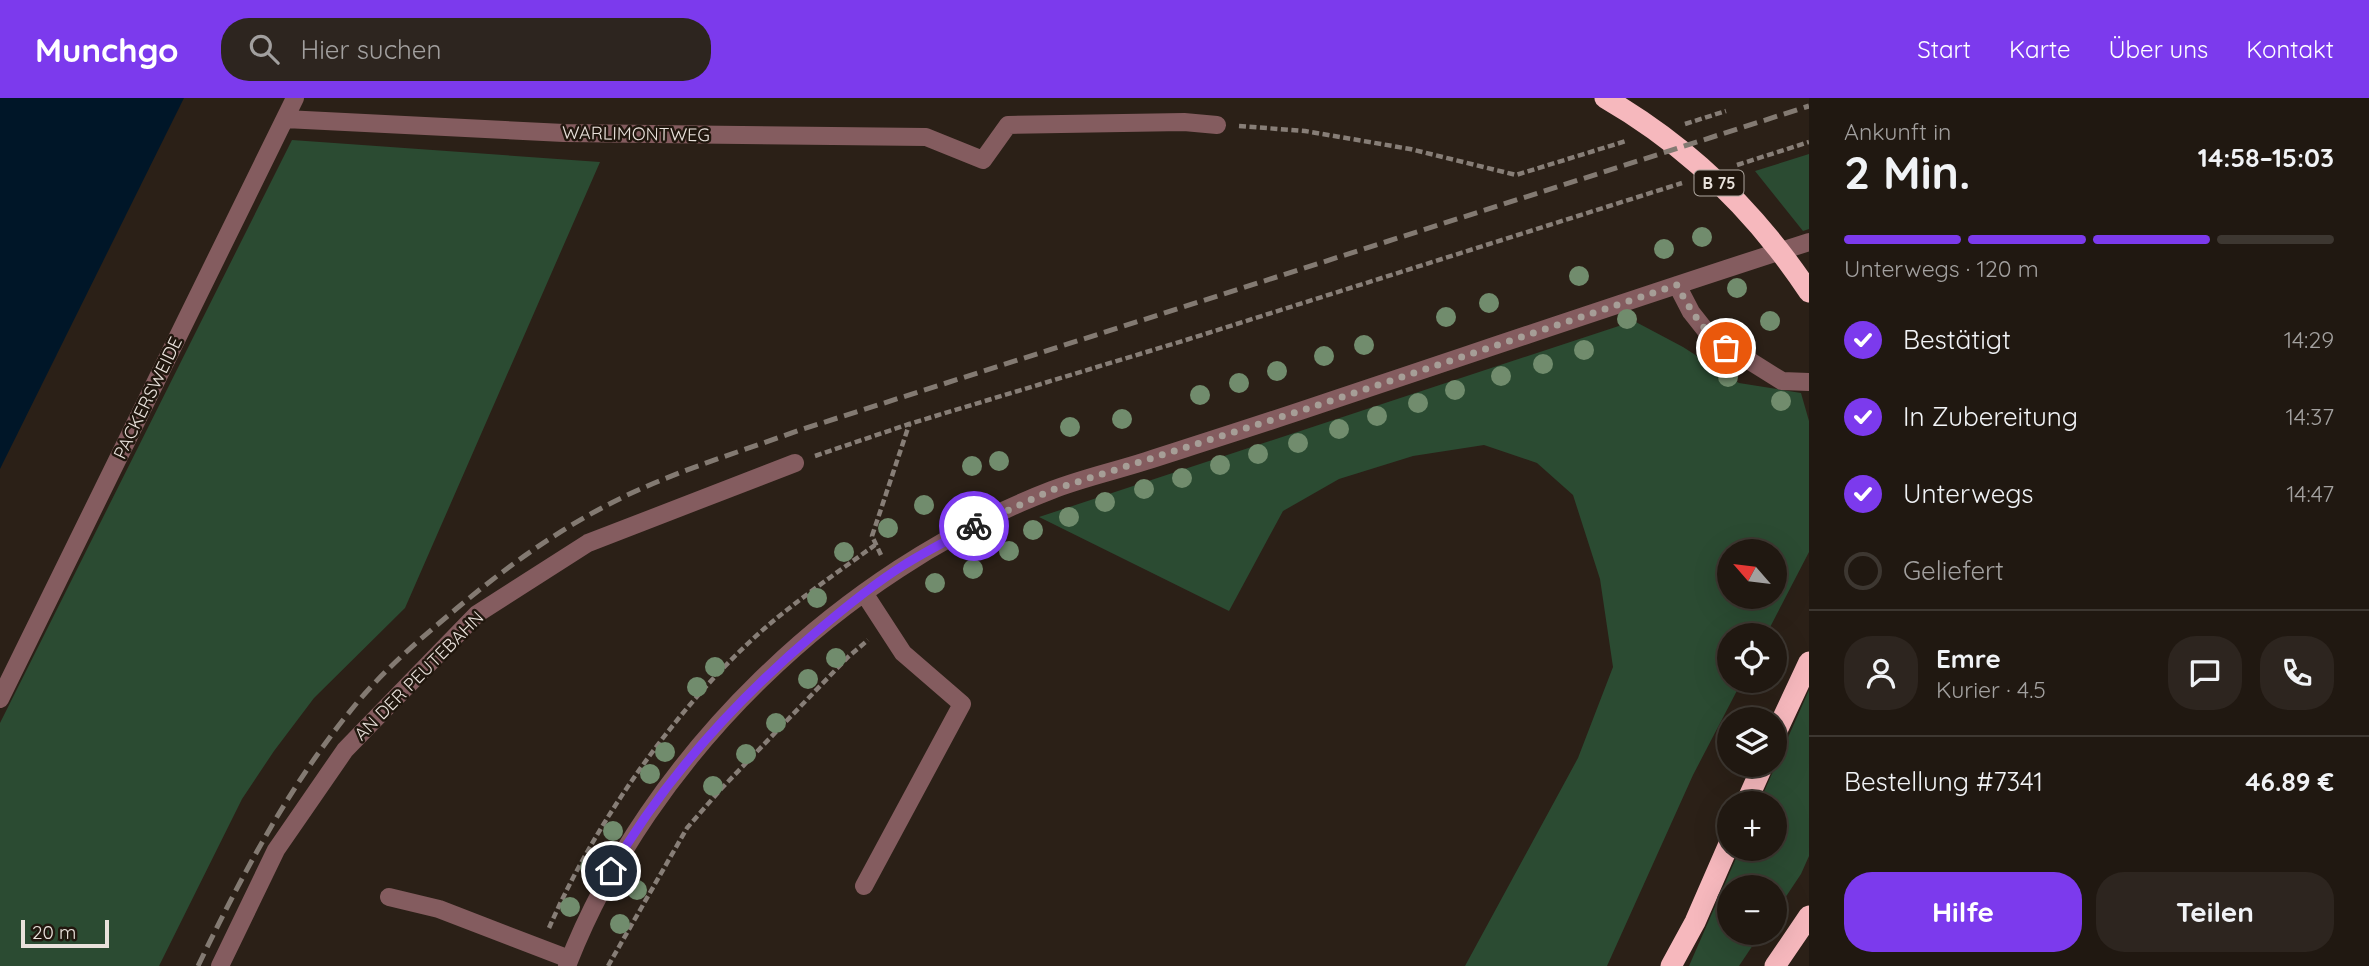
<!DOCTYPE html>
<html lang="de">
<meta charset="utf-8">
<style>
:root{--surface:#201811;--page:#2d251f;--text:#f1f3f6;--muted:#a2a09f;--line:#3d3731;--accent:#7c3aed}
body{margin:0;font-family:Quicksand,sans-serif;background:var(--page);color:var(--text);height:100vh;display:flex;flex-direction:column;font-size:26px;white-space:nowrap}
*{box-sizing:border-box;margin:0}
p{font-size:23px;color:var(--muted)}
.icon{flex:none;width:38px;height:38px;fill:none;stroke:currentColor;stroke-width:2;stroke-linecap:round;stroke-linejoin:round}
.map{position:relative;flex:1;overflow:hidden}
.details{display:flex;flex-direction:column;background:var(--surface);width:560px}
.details>*{flex:none}
.needle{width:46px;rotate:298deg}
.tools{position:absolute;left:1717px;top:441px;display:grid;gap:14px}
.tools a{display:grid;place-items:center;width:70px;height:70px;border-radius:50%;background:var(--surface);box-shadow:0 7px 28px #0002,0 0 0 2px var(--line);font-size:35px}
.scale{position:absolute;left:21px;bottom:18px;width:88px;box-sizing:border-box;padding-left:7px;border:4px solid #e9e2dc;border-top:0;font-size:19px;line-height:24px;white-space:nowrap;color:#e9e2dc;-webkit-text-stroke:5px #21170e;paint-order:stroke}
.pin{position:absolute;display:grid;place-items:center;width:60px;height:60px;color:#fff;margin:-30px;border:4px solid #fff;border-radius:50%;box-shadow:0 2px 7px #0007}
.courier{position:absolute;display:grid;place-items:center;width:70px;height:70px;margin:-35px;border:5px solid #7c3aed;border-radius:50%;background:#fff;color:#222;box-shadow:0 2px 9px #0007}
.head em{font-style:normal;font-weight:700}
.head div{display:flex;flex-direction:column-reverse}
.head{display:flex;align-items:center;justify-content:space-between;height:119px;padding:0 35px}
h1{font-size:46px;font-weight:700;line-height:52px}
.bar{display:grid;grid-template-columns:repeat(4,1fr);gap:10px 7px;align-content:center;height:84px;padding:0 35px}
.bar i{height:9px;border-radius:5px;background:var(--line)}
.bar .current{background:var(--accent)}
.bar p{grid-column:span 4}
.line{display:flex;align-items:center;gap:18px;padding:0 35px;border-top:2px solid var(--line)}
.line div{flex:1}
.round{display:grid;place-items:center;flex:none;width:74px;height:74px;border-radius:28px;background:var(--page)}
ol{padding:0 35px;list-style:none}
li{display:flex;align-items:center;gap:21px;height:77px}
li p{margin-inline-start:auto}
li .icon{padding:7px;border-radius:50%;background:var(--accent);color:#fff;stroke-width:4}
li:last-child{color:var(--muted)}
li i{width:38px;height:38px;border:4px solid var(--line);border-radius:50%}
.primary-button{display:flex;gap:14px;margin-top:auto;padding:14px 35px}
.primary-button a{flex:1;height:80px;border-radius:28px;background:var(--accent);color:#fff;font-size:28px;font-weight:700;line-height:80px;text-align:center}
.primary-button a+a{background:var(--page);color:var(--text)}
header{display:flex;align-items:center;gap:42px;box-sizing:border-box;height:98px;padding:0 35px;background:var(--accent);color:#fff}
header strong{font-size:33px}
nav{display:flex;gap:38px;margin-inline-start:auto;font-size:24px}
.search{width:490px;height:63px;background:var(--page);display:flex;align-items:center;gap:18px;box-sizing:border-box;padding:0 24px;border-radius:28px;color:var(--muted);font-size:26px}
main{display:flex;flex:1;min-height:0}
.map>svg:first-child{display:block}
.green{fill:#2b4b32;fill-rule:evenodd}
.water{fill:#001628}
.lines{fill:none;stroke-linecap:round;stroke-linejoin:round}
.path{stroke:#877e77;stroke-width:4.5;stroke-dasharray:7 3.5;stroke-linecap:butt}
.minor{stroke:#845c5f;stroke-width:18}
.highway{stroke:#f6b8bd;stroke-width:21}
.rail{stroke:#837a72;stroke-width:5;stroke-dasharray:14 7;stroke-linecap:butt}
.tree{fill:#718c6d}
.done{stroke:#a69e97;stroke-width:7;stroke-dasharray:0 12.6}
.route{stroke:#7c3aed;stroke-width:9}
.labels{text-anchor:middle;stroke-width:5;stroke-linejoin:round;paint-order:stroke}
.shield{fill:#21170e;stroke:#ada59e;stroke-width:2}
.shield-label{font-size:16px;font-weight:bold;fill:#e9e2dc}
.street-label{font-size:18px;fill:#e9e2dc;stroke:#21170e}
</style>
<header>
<strong>Munchgo</strong>
<div class="search"><svg class="icon" aria-label="search" viewBox="0 0 24 24"><circle cx="10" cy="10" r="6"/><path d="M15 15l6 6"/></svg>Hier suchen</div>
<nav><a>Start</a><a>Karte</a><a>Über uns</a><a>Kontakt</a></nav>
</header>
<main>
<div class="map">
<svg width="1809" height="868" viewBox="0 0 1809 868">
<rect width="100%" height="100%" fill="#2b2017"/>
<path class="green" d="M292,42L600,64L405,510L314,600L274,653L242,701L159,868H0V625Z
M1809,56V131L1803,133L1755,73Z
M1634,223L1683,249L1739,285L1801,295L1809,323V454L1766,537H1729V583H1742L1693,677L1607,868H1465L1578,660L1613,569L1600,481L1573,397L1537,365L1484,347L1413,358L1339,381L1283,413L1229,513L1039,419ZM1729,453H1774V499H1729Z
M1809,592V758L1801,776L1775,815L1774,789H1729V835H1761L1739,868H1689L1740,751H1774V705H1759Z"/>
<path class="water" d="M0,0H184L0,371Z"/>
<g class="lines">
<path class="path" d="M1685,26L1726,13
M1239,28L1305,33L1410,51L1516,77L1626,43
M1737,67L1809,44
M815,358L909,326L1186,242L1682,85
M881,457L872,438L909,327
M549,830C595,724 678,606 765,530C800,500 838,474 875,447
M608,868L687,730L721,691L848,559L868,542"/>
<path class="minor" d="M285,21L564,35L926,39L983,62L1008,27L1184,24L1217,27
M1677,187L1691,214L1710,238L1782,283L1809,284
M0,601L295,0
M864,788L962,606L903,555L864,495
M389,799L439,811L569,861
M220,868L276,752L345,652L477,516L588,445L795,365
M567,868C649,657 841,473 1052,392C1083,380 1115,373 1146,363C1205,344 1265,325 1324,305C1486,251 1647,196 1809,144"/>
<path class="highway" d="M1605,0C1688,48 1756,114 1809,194
M1774,639L1809,564
M1746,705L1763,667
M1671,868L1695,824L1729,746
M1775,868L1809,818"/>
<path class="rail" d="M198,868C242,777 291,684 356,606C385,571 420,541 456,511C511,465 570,423 636,393C689,369 745,352 800,332L1809,8"/>
</g>
<g class="tree">
<circle cx="1702" cy="139" r="10"/>
<circle cx="1664" cy="151" r="10"/>
<circle cx="1579" cy="178" r="10"/>
<circle cx="1737" cy="190" r="10"/>
<circle cx="1489" cy="205" r="10"/>
<circle cx="1446" cy="219" r="10"/>
<circle cx="1627" cy="221" r="10"/>
<circle cx="1770" cy="223" r="10"/>
<circle cx="1364" cy="247" r="10"/>
<circle cx="1584" cy="252" r="10"/>
<circle cx="1324" cy="258" r="10"/>
<circle cx="1543" cy="266" r="10"/>
<circle cx="1277" cy="273" r="10"/>
<circle cx="1501" cy="278" r="10"/>
<circle cx="1728" cy="279" r="10"/>
<circle cx="1239" cy="285" r="10"/>
<circle cx="1455" cy="292" r="10"/>
<circle cx="1200" cy="297" r="10"/>
<circle cx="1781" cy="303" r="10"/>
<circle cx="1418" cy="305" r="10"/>
<circle cx="1377" cy="318" r="10"/>
<circle cx="1122" cy="321" r="10"/>
<circle cx="1070" cy="329" r="10"/>
<circle cx="1339" cy="331" r="10"/>
<circle cx="1298" cy="345" r="10"/>
<circle cx="1258" cy="356" r="10"/>
<circle cx="999" cy="363" r="10"/>
<circle cx="1220" cy="367" r="10"/>
<circle cx="972" cy="368" r="10"/>
<circle cx="1182" cy="380" r="10"/>
<circle cx="1144" cy="391" r="10"/>
<circle cx="1105" cy="404" r="10"/>
<circle cx="924" cy="407" r="10"/>
<circle cx="1069" cy="419" r="10"/>
<circle cx="888" cy="430" r="10"/>
<circle cx="1033" cy="432" r="10"/>
<circle cx="1009" cy="453" r="10"/>
<circle cx="844" cy="454" r="10"/>
<circle cx="973" cy="471" r="10"/>
<circle cx="935" cy="485" r="10"/>
<circle cx="817" cy="500" r="10"/>
<circle cx="836" cy="560" r="10"/>
<circle cx="715" cy="569" r="10"/>
<circle cx="808" cy="581" r="10"/>
<circle cx="697" cy="589" r="10"/>
<circle cx="776" cy="625" r="10"/>
<circle cx="665" cy="654" r="10"/>
<circle cx="746" cy="656" r="10"/>
<circle cx="650" cy="676" r="10"/>
<circle cx="713" cy="688" r="10"/>
<circle cx="613" cy="733" r="10"/>
<circle cx="590" cy="769" r="10"/>
<circle cx="637" cy="792" r="10"/>
<circle cx="570" cy="809" r="10"/>
<circle cx="620" cy="826" r="10"/>
</g>
<g class="lines">
<path class="done" d="M974,428L1052,392L1303,312L1677,187C1690,212 1703,233 1726,250"/>
<path class="route" d="M611,773C664,681 734,604 815,535C843,511 872,487 904,467C926,453 951,441 974,428"/>
</g>
<g class="labels">
<rect class="shield" x="1694.5" y="72.5" width="49" height="25" rx="5"/>
<g class="shield-label">
<text x="1719" y="91">B 75</text>
</g>
<g class="street-label">
<text transform="translate(636 36) rotate(1)" y="6">WARLIMONTWEG</text>
<text transform="translate(148 300) rotate(-64)" y="6">PACKERSWEIDE</text>
<text transform="translate(419 578) rotate(-45)" y="6">AN DER PEUTEBAHN</text>
</g>
</g>
</svg>
<div class="tools">
<a><svg class="needle" viewBox="-14 -14 28 28"><path d="M0-13l5 13h-10z" fill="#e53935"/><path d="M0 13l5-13h-10z" fill="#a2a09f"/></svg></a>
<a><svg class="icon" aria-label="locate" viewBox="0 0 24 24"><circle cx="12" cy="12" r="6"/><path d="M12 2v4M12 18v4M2 12h4M18 12h4"/></svg></a>
<a><svg class="icon" aria-label="layers" viewBox="0 0 24 24"><path d="M12 4l9 5-9 5-9-5zM3 14l9 5 9-5"/></svg></a>
<a>+</a>
<a>−</a>
</div>
<div class="scale">20 m</div>
<div class="pin" style="left:1726px;top:250px;background:#ea580c"><svg class="icon" aria-label="bag" viewBox="0 0 24 24"><path d="M5 8h14l-1 12H6zM9 8a3 3 0 0 1 6 0"/></svg></div>
<div class="pin" style="left:611px;top:773px;background:#1f2937"><svg class="icon" aria-label="home" viewBox="0 0 24 24"><path d="M3 11l9-7 9 7M6 9v11h12V9"/></svg></div>
<div class="courier" style="left:974px;top:428px"><svg class="icon" aria-label="bike" viewBox="0 0 24 24"><circle cx="6" cy="16" r="4"/><circle cx="18" cy="16" r="4"/><path d="M6 16l4-8h5l3 8M10 8l3 8H6M13 5h3"/></svg></div>
</div>
<section class="details">
<div class="head"><div><h1>2 Min.</h1><p>Ankunft in</p></div><em>14:58–15:03</em></div>
<div class="bar"><i class="current"></i><i class="current"></i><i class="current"></i><i></i><p>Unterwegs · 120 m</p></div>
<ol>
<li><svg class="icon" aria-label="check" viewBox="0 0 24 24"><path d="M5 12l5 5 9-10"/></svg>Bestätigt<p>14:29</p></li>
<li><svg class="icon" aria-label="check" viewBox="0 0 24 24"><path d="M5 12l5 5 9-10"/></svg>In Zubereitung<p>14:37</p></li>
<li><svg class="icon" aria-label="check" viewBox="0 0 24 24"><path d="M5 12l5 5 9-10"/></svg>Unterwegs<p>14:47</p></li>
<li><i></i>Geliefert</li>
</ol>
<div class="line" style="height:126px"><a class="round"><svg class="icon" aria-label="person" viewBox="0 0 24 24"><circle cx="12" cy="8" r="4"/><path d="M4 21q1-7 8-7t8 7"/></svg></a><div><b>Emre</b><p>Kurier · 4.5</p></div><a class="round"><svg class="icon" aria-label="chat" viewBox="0 0 24 24"><path d="M4 5h16v11H9l-5 4z"/></svg></a><a class="round"><svg class="icon" aria-label="phone" viewBox="0 0 24 24"><path d="M5 4h4l2 5-3 2q2 4 5 5l2-3 5 2v4C11 20 4 13 5 4z"/></svg></a></div>
<div class="line" style="height:91px"><div>Bestellung #7341</div><b>46.89 €</b></div>
<div class="primary-button"><a>Hilfe</a><a>Teilen</a></div>
</section>
</main>
